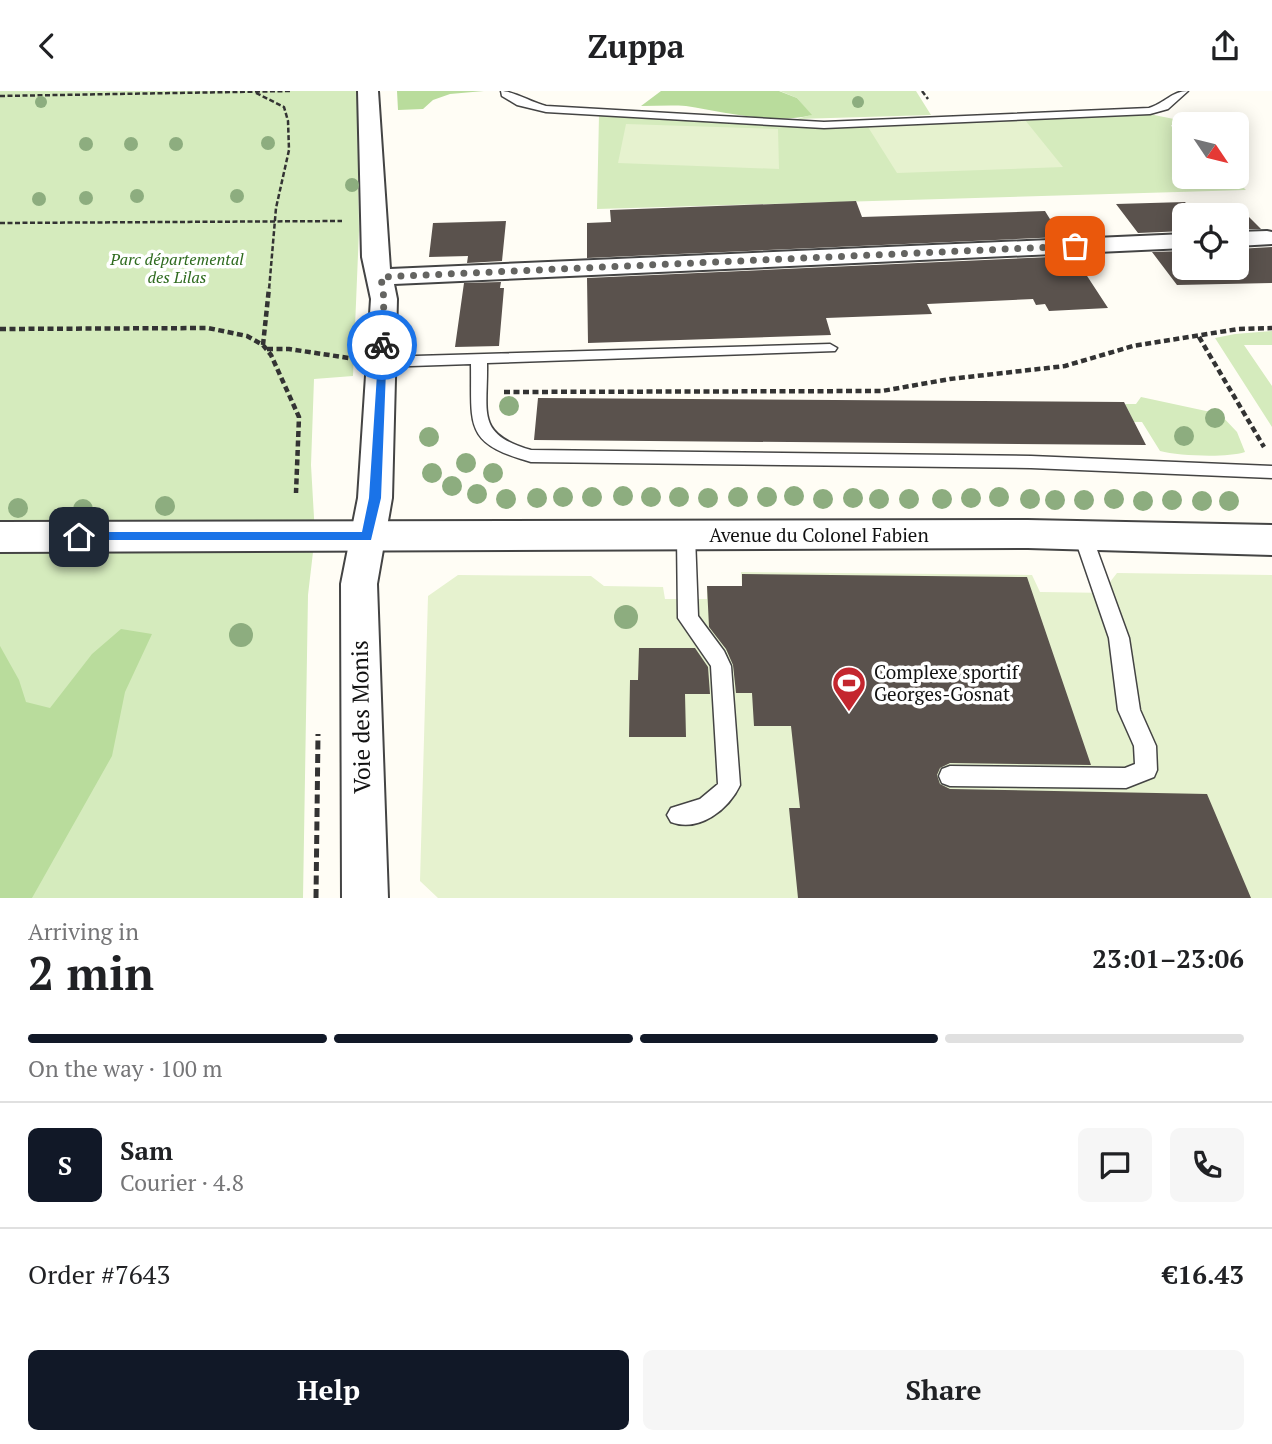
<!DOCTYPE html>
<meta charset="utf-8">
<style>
:root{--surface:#fff;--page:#f6f6f6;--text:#202124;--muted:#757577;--line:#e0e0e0;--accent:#111827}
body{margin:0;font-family:"PT Serif",serif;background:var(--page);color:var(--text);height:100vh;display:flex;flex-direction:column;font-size:26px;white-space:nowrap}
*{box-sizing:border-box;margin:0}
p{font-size:23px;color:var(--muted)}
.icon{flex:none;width:38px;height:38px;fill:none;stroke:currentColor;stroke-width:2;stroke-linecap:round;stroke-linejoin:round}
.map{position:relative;height:807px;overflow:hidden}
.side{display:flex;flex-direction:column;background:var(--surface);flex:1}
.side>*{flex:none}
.needle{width:46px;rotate:125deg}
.buttons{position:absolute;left:1172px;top:21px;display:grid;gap:14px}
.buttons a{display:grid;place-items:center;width:77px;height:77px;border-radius:10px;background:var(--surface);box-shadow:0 4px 18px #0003;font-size:35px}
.pin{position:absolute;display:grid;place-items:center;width:60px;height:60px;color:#fff;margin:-30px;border-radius:14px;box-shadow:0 4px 10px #0006}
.courier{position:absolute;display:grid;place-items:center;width:70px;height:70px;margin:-35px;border:5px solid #1a73e8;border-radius:50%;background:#fff;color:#222;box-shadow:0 2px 9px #0007}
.headline em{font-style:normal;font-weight:700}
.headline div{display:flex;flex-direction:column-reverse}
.headline{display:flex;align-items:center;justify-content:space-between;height:119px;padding:0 28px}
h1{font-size:46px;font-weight:700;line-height:52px}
.bar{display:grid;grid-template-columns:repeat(4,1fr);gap:10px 7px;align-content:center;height:84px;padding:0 28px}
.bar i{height:9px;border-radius:5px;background:var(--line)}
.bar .on{background:var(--accent)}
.bar p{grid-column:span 4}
.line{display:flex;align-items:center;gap:18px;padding:0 28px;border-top:2px solid var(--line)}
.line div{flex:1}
.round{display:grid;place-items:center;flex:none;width:74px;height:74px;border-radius:10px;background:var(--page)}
.action{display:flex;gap:14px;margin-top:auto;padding:14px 28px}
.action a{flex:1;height:80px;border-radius:10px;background:var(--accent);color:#fff;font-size:28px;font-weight:700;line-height:80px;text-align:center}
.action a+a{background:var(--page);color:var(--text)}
header{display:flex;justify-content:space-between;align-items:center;height:91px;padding:0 28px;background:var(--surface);font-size:32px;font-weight:700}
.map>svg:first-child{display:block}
.green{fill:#d5ebbd}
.forest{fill:#b9dc9c}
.pitch{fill:#e6f2cf}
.building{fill:#5a524d}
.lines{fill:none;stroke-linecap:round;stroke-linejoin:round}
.service-casing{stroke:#444;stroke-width:3}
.minor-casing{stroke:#444;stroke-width:4}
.tertiary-casing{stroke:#444;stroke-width:4}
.path-far2{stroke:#333;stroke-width:2.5;stroke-dasharray:5 2.5;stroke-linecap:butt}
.path-far1{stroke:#333;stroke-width:4.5;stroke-dasharray:6 3.5;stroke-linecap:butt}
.path{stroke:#333;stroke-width:5;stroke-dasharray:9 4.5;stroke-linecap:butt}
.service{fill:#fff;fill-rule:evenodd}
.minor{fill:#fff;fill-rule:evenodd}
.tertiary{fill:#fff;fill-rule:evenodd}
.tree{fill:#8dad7f}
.route{fill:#1a73e8}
.done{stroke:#646461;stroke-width:7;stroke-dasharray:0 12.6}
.labels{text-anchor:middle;stroke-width:7;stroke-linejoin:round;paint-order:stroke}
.far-park-label{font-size:16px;font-style:italic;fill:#2f6b1f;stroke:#fff}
.street-label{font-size:19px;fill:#111;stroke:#fff}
.poi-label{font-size:19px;fill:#111;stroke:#fff;text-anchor:start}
.near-street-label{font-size:23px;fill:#111;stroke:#fff}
</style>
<header><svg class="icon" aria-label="back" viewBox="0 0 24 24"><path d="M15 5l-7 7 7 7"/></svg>Zuppa<svg class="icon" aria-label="share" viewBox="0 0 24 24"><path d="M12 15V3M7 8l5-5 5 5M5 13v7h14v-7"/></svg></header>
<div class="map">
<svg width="1272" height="807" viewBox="0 0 1272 807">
<rect width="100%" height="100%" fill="#fffdf5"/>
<path class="green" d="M0,0H357L359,139L353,285L314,288L311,374L315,444L308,504L303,807H0Z
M780,0H916L931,24L797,28L811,24L797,7Z
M1149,23L1199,33L1171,34L1178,49H1185V86H1233L1246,99L597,118L599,24L800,36L934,33L869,36Z
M1272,240V254H1244L1272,295V336L1215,247L1235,243Z
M1141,306L1220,323L1237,341L1245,361C1227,367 1179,365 1160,360L1142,331H1134L1125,313H1136Z"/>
<path class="forest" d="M397,0H484L450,3L433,9L423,18L398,19Z
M661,0H779L797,7L812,24C772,34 726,21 686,15C671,14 656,15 641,15Z
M121,538L152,543L125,601L112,665L32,807H0V555L19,589L26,611L50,617L92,563Z"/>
<path class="pitch" d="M1025,29L1063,76L897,82L868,36Z
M626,33L778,38L779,78L618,72Z
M741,481L1032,484L1040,501L1113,502L1110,491L1117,482L1272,484V807H438L420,790L428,505L458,484L591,485L604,495L663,496L665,508H707V495H742Z"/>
<path class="building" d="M856,110L862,126L1045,120L1061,146L587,167V132L611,131L610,119Z
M1185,111L1189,116L1238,115L1261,138H1237V124H1185V140L1138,142L1116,113Z
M506,130L502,170L467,172L468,165L429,166L433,132Z
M1272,156V192L1177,194L1152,161L1185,160V177H1237V158Z
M1074,165L1108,217L1049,220L1045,213L1036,214L1033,208L927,213L932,223L826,227L831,244L588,252L587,187Z
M501,191L500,197H504L499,255L455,256L464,192Z
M538,307L1124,311L1146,354L534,349Z
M742,483L1027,486L1091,674L950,672L940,677L937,684L940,693L950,698L1207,703L1251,807H798L789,717H800L791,635H754L752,602H736L733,574L726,558L709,536L707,495H742Z
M639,557H695L708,576L710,603H685L686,646H629L630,589H638Z"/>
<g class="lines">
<g class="service-casing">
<path id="service" d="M501,0C513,0 531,11 546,15L824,31L1149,17C1165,12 1172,0 1188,0L1168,18L1150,23L824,37L546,21L517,14L502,5Z
M830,253L837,257L835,260L487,272C488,322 475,343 531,359L1031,365L1272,375V387L1031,377L531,371C463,352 472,335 471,273L381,276L373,271L381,266Z
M686,438L692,440L695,445L698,525L724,560L731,575L740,694C729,718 699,742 671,731L667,724L671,717L700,708L718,693L711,575L678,527L677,445L680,440Z
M1083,438L1089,440L1092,445L1129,547L1140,619L1156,655L1157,679L1154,686L1126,697L950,695L942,692L939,685L942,678L950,675L1125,677L1135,673L1134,655L1118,619L1109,547L1074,445L1077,440Z"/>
</g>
<g class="minor-casing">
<path id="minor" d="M358,0H378L390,178L1185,143V157L394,193L397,208L392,407L377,493L388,807H342L341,493L358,407L371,208L362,166Z
M1267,140L1272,141V153L1237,155V141Z"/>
</g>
<g class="tertiary-casing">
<path id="tertiary" d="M1028,429L1272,434V464L1028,457L0,461V431Z"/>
</g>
<path class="path-far2" d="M922,0L928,8
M256,2L284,16L288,30L289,59L276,117L269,199
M0,5L291,0
M0,132L342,130"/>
<path class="path-far1" d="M0,238L208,237L247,245L263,254L271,264L299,326L296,402
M1199,246L1264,356
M263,254L269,197
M267,258H289L349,267
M504,301L882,300L950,288L1065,275L1133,255L1238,238L1272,237"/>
<path class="path" d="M316,807L318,643"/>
<use href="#service" class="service"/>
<use href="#minor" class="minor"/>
<use href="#tertiary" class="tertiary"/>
</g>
<g class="tree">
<circle cx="41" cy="11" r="6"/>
<circle cx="858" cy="11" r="6"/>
<circle cx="268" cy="52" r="7"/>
<circle cx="86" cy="53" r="7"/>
<circle cx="131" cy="53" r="7"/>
<circle cx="176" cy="53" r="7"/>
<circle cx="352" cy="94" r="7"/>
<circle cx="137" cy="105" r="7"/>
<circle cx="237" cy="105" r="7"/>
<circle cx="86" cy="107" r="7"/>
<circle cx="39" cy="108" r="7"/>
<circle cx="509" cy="315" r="10"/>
<circle cx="1215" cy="327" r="10"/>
<circle cx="1184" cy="345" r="10"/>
<circle cx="429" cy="346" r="10"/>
<circle cx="466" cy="372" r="10"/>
<circle cx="432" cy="382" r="10"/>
<circle cx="493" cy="382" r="10"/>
<circle cx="452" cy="395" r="10"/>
<circle cx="477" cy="403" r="10"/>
<circle cx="623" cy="405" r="10"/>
<circle cx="794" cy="405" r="10"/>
<circle cx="563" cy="406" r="10"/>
<circle cx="592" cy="406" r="10"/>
<circle cx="651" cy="406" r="10"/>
<circle cx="679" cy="406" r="10"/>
<circle cx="738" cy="406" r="10"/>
<circle cx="767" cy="406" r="10"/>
<circle cx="999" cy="406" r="10"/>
<circle cx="537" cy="407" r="10"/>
<circle cx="708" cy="407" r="10"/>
<circle cx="853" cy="407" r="10"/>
<circle cx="971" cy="407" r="10"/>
<circle cx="506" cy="408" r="10"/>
<circle cx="823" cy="408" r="10"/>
<circle cx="879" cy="408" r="10"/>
<circle cx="909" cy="408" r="10"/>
<circle cx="942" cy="408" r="10"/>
<circle cx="1030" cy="408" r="10"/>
<circle cx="1114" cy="408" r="10"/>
<circle cx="1055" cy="409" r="10"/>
<circle cx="1084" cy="409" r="10"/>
<circle cx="1172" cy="409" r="10"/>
<circle cx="1143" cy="410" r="10"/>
<circle cx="1202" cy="410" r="10"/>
<circle cx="1229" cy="410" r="10"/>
<circle cx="165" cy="415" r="10"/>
<circle cx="18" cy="417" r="10"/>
<circle cx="83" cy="418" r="10"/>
<circle cx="626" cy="526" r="12"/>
<circle cx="241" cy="544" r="12"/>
</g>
<path class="route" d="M379,252L387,254L381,407L371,449H75L73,446L79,441H362L369,407Z"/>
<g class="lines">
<path class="done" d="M382,254L384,208L381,186L1075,155"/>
</g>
<defs>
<g id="stadium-pin" transform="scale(1.75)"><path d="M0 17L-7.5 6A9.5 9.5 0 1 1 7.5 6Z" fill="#c4262e" stroke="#fff"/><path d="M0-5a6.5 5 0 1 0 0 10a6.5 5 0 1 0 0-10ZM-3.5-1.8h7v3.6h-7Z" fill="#fff"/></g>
</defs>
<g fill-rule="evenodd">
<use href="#stadium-pin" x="849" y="592"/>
</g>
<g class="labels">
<g class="far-park-label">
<text x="177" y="174">Parc départemental<tspan x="177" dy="18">des Lilas</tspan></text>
</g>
<g class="street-label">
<text x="819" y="451">Avenue du Colonel Fabien</text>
</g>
<g class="poi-label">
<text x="874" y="588">Complexe sportif<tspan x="874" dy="22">Georges-Gosnat</tspan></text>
</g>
<g class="near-street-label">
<text transform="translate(361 626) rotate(-91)" y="8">Voie des Monis</text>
</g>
</g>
</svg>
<div class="buttons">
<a><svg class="needle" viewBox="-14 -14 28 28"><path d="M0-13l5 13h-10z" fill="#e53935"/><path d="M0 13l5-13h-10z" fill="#757577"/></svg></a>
<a><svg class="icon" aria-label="locate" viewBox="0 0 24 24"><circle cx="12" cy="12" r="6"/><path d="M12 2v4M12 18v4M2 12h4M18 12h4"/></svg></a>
</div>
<div class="pin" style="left:1075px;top:155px;background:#ea580c"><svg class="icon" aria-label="bag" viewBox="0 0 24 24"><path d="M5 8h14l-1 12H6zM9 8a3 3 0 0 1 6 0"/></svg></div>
<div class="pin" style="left:79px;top:446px;background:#1f2937"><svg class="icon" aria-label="home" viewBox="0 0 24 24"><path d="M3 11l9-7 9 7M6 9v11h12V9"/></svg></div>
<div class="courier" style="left:382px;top:254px"><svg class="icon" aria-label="bike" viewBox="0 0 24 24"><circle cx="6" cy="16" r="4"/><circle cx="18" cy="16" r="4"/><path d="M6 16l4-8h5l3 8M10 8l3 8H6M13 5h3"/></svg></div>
</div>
<section class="side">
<div class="headline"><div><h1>2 min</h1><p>Arriving in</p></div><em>23:01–23:06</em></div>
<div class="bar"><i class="on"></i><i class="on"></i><i class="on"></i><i></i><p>On the way · 100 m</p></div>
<div class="line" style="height:126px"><b class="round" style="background:var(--accent);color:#fff">S</b><div><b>Sam</b><p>Courier · 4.8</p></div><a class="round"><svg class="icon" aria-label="chat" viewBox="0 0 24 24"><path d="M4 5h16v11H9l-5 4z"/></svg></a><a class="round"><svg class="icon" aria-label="phone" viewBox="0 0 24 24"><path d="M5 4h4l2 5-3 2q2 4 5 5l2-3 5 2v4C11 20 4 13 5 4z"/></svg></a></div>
<div class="line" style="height:91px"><div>Order #7643</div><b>€16.43</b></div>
<div class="action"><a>Help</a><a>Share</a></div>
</section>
